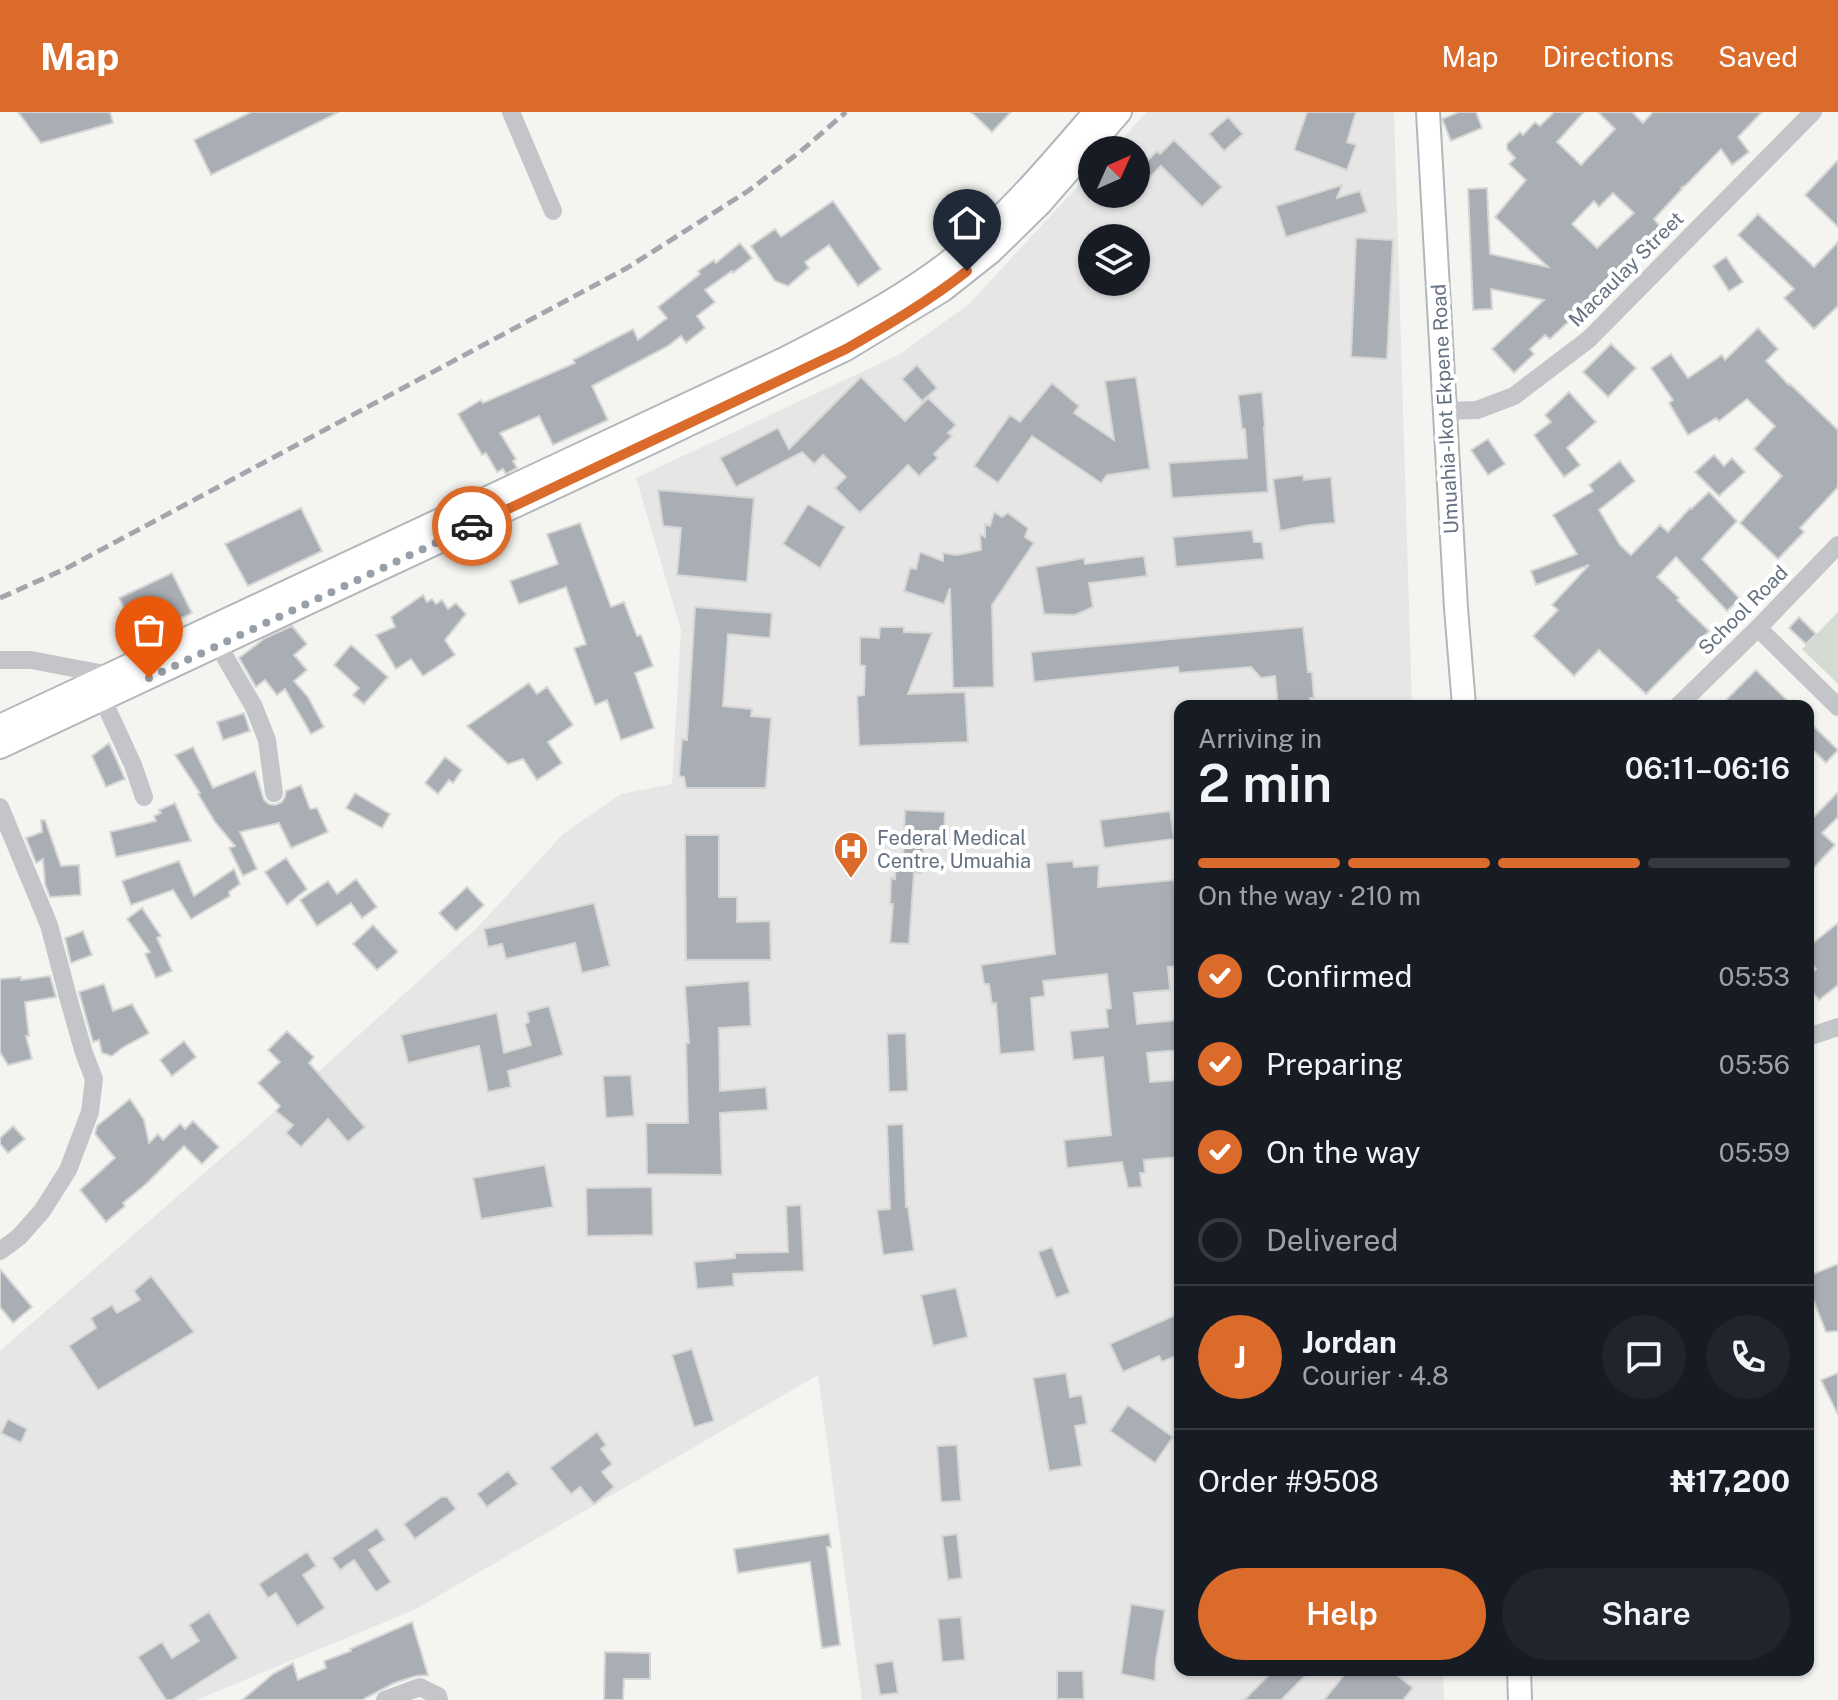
<!DOCTYPE html>
<meta charset="utf-8">
<style>
:root{--surface:#171b24;--page:#20242c;--text:#f1f3f6;--muted:#9ea1a6;--line:#363941;--accent:#db6b2b}
body{margin:0;font-family:"Public Sans",sans-serif;background:var(--page);color:var(--text);height:100vh;display:flex;flex-direction:column;font-size:30px;white-space:nowrap}
*{box-sizing:border-box;margin:0}
p{font-size:26px;color:var(--muted)}
.icon{flex:none;width:44px;height:44px;fill:none;stroke:currentColor;stroke-width:2;stroke-linecap:round;stroke-linejoin:round}
.map{position:relative;flex:1;overflow:hidden}
.side{position:absolute;left:1174px;top:588px;width:640px;height:976px;display:flex;flex-direction:column;background:var(--surface);border-radius:16px;box-shadow:0 2px 6px #0004}
.side>*{flex:none}
.needle{width:52px;rotate:45deg}
.tools{position:absolute;left:1078px;top:24px;display:grid;gap:16px}
.tools a{display:grid;place-items:center;width:72px;height:72px;border-radius:50%;background:var(--surface);box-shadow:0 2px 6px #0004;font-size:40px}
.pin{position:absolute;display:grid;place-items:center;width:68px;height:68px;color:#fff;margin:-82px -34px;border-radius:50% 50% 50% 0;rotate:-45deg;box-shadow:0 0 8px #0007}
.pin .icon{rotate:45deg}
.courier{position:absolute;display:grid;place-items:center;width:80px;height:80px;margin:-40px;border:6px solid #db6b2b;border-radius:50%;background:#fff;color:#222;box-shadow:0 2px 10px #0007}
.overview em{font-style:normal;font-weight:600}
.overview div{display:flex;flex-direction:column-reverse}
.overview{display:flex;align-items:center;justify-content:space-between;height:136px;padding:0 24px}
h1{font-size:52px;font-weight:600;line-height:60px}
.bar{display:grid;grid-template-columns:repeat(4,1fr);gap:12px 8px;align-content:center;height:96px;padding:0 24px}
.bar i{height:10px;border-radius:6px;background:var(--line)}
.bar .current{background:var(--accent)}
.bar p{grid-column:span 4}
.line{display:flex;align-items:center;gap:20px;padding:0 24px;border-top:2px solid var(--line)}
.line div{flex:1}
.round{display:grid;place-items:center;flex:none;width:84px;height:84px;border-radius:42px;background:var(--page)}
ol{padding:0 24px;list-style:none}
li{display:flex;align-items:center;gap:24px;height:88px}
li p{margin-inline-start:auto}
li .icon{padding:8px;border-radius:50%;background:var(--accent);color:#fff;stroke-width:4}
li:last-child{color:var(--muted)}
li i{width:44px;height:44px;border:4px solid var(--line);border-radius:50%}
.button{display:flex;gap:16px;margin-top:auto;padding:16px 24px}
.button a{flex:1;height:92px;border-radius:48px;background:var(--accent);color:#fff;font-size:32px;font-weight:600;line-height:92px;text-align:center}
.button a+a{background:var(--page);color:var(--text)}
header{display:flex;align-items:center;gap:48px;box-sizing:border-box;height:112px;padding:0 40px;background:var(--accent);color:#fff}
header strong{font-size:38px}
nav{display:flex;gap:44px;margin-inline-start:auto;font-size:28px}
.map>svg:first-child{display:block}
.built{fill:#e5e6e5;fill-rule:evenodd}
.green{fill:#d5dbd2}
.building{fill:#a9aeb5;stroke:#d6d6d4;stroke-width:2;fill-rule:evenodd}
.lines{fill:none;stroke-linecap:round;stroke-linejoin:round}
.major-casing{stroke:#b3b7bb;stroke-width:26}
.minor{stroke:#c3c5c9;stroke-width:18}
.major{stroke:#fff;stroke-width:22}
.rail{stroke:#a3a7ad;stroke-width:5;stroke-dasharray:12 6;stroke-linecap:butt}
.done{stroke:#979fa8;stroke-width:8;stroke-dasharray:0 14.4}
.route{stroke:#db6b2b;stroke-width:10}
.labels{text-anchor:middle;stroke-width:8;stroke-linejoin:round;paint-order:stroke}
.street-label{font-size:20px;fill:#657181;stroke:#fff}
.poi-label{font-size:20px;fill:#657181;stroke:#fff;text-anchor:start}
</style>
<header>
<strong>Map</strong>
<nav><a>Map</a><a>Directions</a><a>Saved</a></nav>
</header>
<div class="map">
<svg width="1838" height="1588" viewBox="0 0 1838 1588">
<rect width="100%" height="100%" fill="#f4f5f1"/>
<path class="built" d="M1147,0H1394L1412,594H1180V1558H1443L1444,1588H862L818,1263L414,1498L196,1588H0V1239L272,1002L479,814L563,722L621,682L672,672L681,518L636,366L900,242L969,192L1092,59V82H1136V38H1112ZM1092,126H1136V170H1092Z"/>
<path class="green" d="M1838,500V572L1802,537Z"/>
<path class="building" d="M18,0H110L113,11L41,31Z
M251,0H339L211,63L194,28Z
M971,0H1011L992,20Z
M1307,0H1356L1347,30L1356,33L1347,58L1294,38Z
M1459,0H1476L1482,16L1451,29L1442,7Z
M1554,0H1584L1557,30L1581,53L1615,17L1598,0H1632L1643,11L1653,0H1762L1738,25L1749,40L1732,53L1721,37L1686,73L1681,76L1682,77L1654,107L1662,117L1607,170L1609,172L1550,227L1545,223L1530,237L1534,242L1514,261L1492,237L1544,188L1491,177L1492,197L1473,198L1468,77L1487,76L1490,142L1548,155L1495,105L1526,68L1509,52L1515,46L1507,37V32L1520,20L1523,23L1535,10L1540,14ZM1613,81L1634,101L1597,136L1572,112L1594,89L1599,95Z
M1228,5L1243,22L1224,39L1209,22Z
M1174,28L1222,75L1202,95L1161,54L1150,65L1141,55L1157,39L1160,42Z
M1838,48V115L1805,83Z
M1342,73L1337,86L1360,79L1367,100L1286,125L1276,94Z
M833,89L881,157L858,174L829,133L805,150L809,156L788,174L775,169L751,134L775,117L781,125Z
M1758,102L1814,155L1838,130V194L1814,217L1784,186L1794,177L1738,123Z
M1356,126L1393,128L1387,247L1351,245Z
M740,131L752,146L733,161L732,159L705,178L715,190L697,204L705,216L686,231L681,224L668,234L592,274L608,308L553,333L539,304L500,321L516,347L513,349L517,356L506,362L503,357L497,360L486,341L482,343L458,302L481,288L483,291L575,251L573,248L633,217L638,228L667,206L658,195L700,162L698,159L714,148L716,151Z
M1726,145L1743,170L1729,179L1713,154Z
M1758,216L1778,237L1766,249L1789,273L1790,272L1838,318V375L1800,416L1804,420L1778,447L1740,411L1782,364L1754,337L1775,314L1747,287L1719,309L1716,306L1688,323L1669,291L1673,288L1651,256L1671,242L1688,266L1722,243L1725,248Z
M1611,232L1636,256L1608,285L1583,260Z
M917,253L937,276L922,289L902,267Z
M861,265L905,309L928,286L956,313L948,321L952,324L934,342L938,346L919,364L908,353L860,401L835,376L846,365L823,343L814,352L802,340L736,375L720,346L778,316L789,337Z
M1136,265L1150,357L1107,363L1101,371L1032,324L998,371L974,354L1010,303L1020,310L1052,271L1079,294L1074,301L1114,328L1105,269Z
M1262,280L1265,315H1264L1268,380L1172,386L1169,351L1247,346L1245,317H1242L1238,283Z
M1569,280L1596,310L1567,336L1580,353L1564,365L1534,323L1551,310L1545,303Z
M1488,327L1505,352L1488,363L1471,338Z
M1714,343L1724,354L1732,346L1745,360L1719,384L1695,360Z
M1620,349L1635,369L1599,398L1620,433L1631,443L1660,413L1668,420L1690,396L1691,397L1709,380L1737,409L1702,447L1740,487L1727,499L1676,445L1657,465L1679,486L1677,488L1709,519L1646,582L1599,538L1574,564L1533,524L1558,498L1552,493L1589,453L1536,473L1531,459L1577,442L1553,403L1593,379L1589,373Z
M1303,363L1304,368L1331,365L1335,411L1310,413L1280,419L1273,367Z
M658,378L754,386L747,470L677,463L681,416L663,414Z
M808,392L845,415L820,456L783,432Z
M301,396L322,439L248,474L225,432Z
M994,400L1002,405L1008,401L1028,416L1025,425L1034,431L992,493L994,575L953,576L950,476L944,492L904,479L910,456L916,457L920,440L943,449V441L957,443L981,438L980,422L985,425V412L990,414Z
M580,411L611,495L624,490L637,524L641,523L653,554L635,561L654,616L621,628L607,588L595,593L574,536L586,532L566,475L519,492L510,469L558,452L547,422Z
M1252,418L1254,430H1262L1264,447L1176,455L1173,425Z
M1144,444L1147,464L1089,471L1093,495L1075,503L1044,502L1036,455L1084,446L1085,452Z
M172,461L192,501L132,530L120,505L127,502L119,486Z
M423,483L427,490L432,487L436,492L442,488L448,497L456,491L466,502L445,528L455,543L423,564L411,547L396,557L376,523L395,515L391,505Z
M695,495L772,501L770,526L728,522L723,594L752,597L751,604L771,606L766,676H686L684,665L679,664L682,627L687,628Z
M1799,505L1816,522L1806,532L1789,516Z
M292,514L307,532L294,543L307,558L294,569L308,585L324,615L311,622L285,577L277,583L265,568L256,575L239,546L265,526Z
M880,515H904V520L932,521L908,582L965,580L968,630L859,634L857,584L864,583L865,554L860,553V525L879,526Z
M1303,515L1308,560H1312L1314,586H1310L1311,594H1278L1275,564L1261,566L1251,555L1179,561L1178,555L1034,570L1031,540Z
M351,533L388,565L364,592L353,583L359,576L334,553Z
M1756,558L1793,594H1720Z
M529,571L537,582L547,575L573,613L548,630L562,651L537,668L523,647L508,652L467,614Z
M244,601L250,619L223,628L217,610Z
M1808,609L1838,638L1826,651L1808,633Z
M109,631L125,667L106,675L92,644Z
M193,635L213,676L255,659L264,688L269,692L275,693L282,690L285,685L286,679L301,673L310,697L317,696L328,720L291,736L279,711L240,720L257,757L243,764L229,736L235,734L215,710L198,682L200,681L175,643Z
M445,645L462,658L453,671L449,668L438,682L425,671Z
M1838,680V705L1822,721L1835,733L1808,762V707L1810,709Z
M355,681L390,702L382,716L346,696Z
M175,691L191,729L116,745L110,720L156,709L154,704L161,701L159,698Z
M905,698L945,700L944,727L924,726L921,761H914L909,832L890,831L893,792H890L891,766L895,767L896,746L903,747Z
M1170,699L1174,727L1104,736L1100,708Z
M41,708H45L61,754L79,753L81,783L50,785L45,772L43,747L36,751L26,726L42,720Z
M685,723H719V785H737V810L770,809L771,848H686Z
M286,746L307,777L287,793L265,760Z
M179,749L194,784L234,757L240,772L229,780L230,784L191,807L173,778L131,793L122,769Z
M1073,749L1074,755L1099,753L1098,775L1174,768L1180,824V854L1168,855L1170,878L1134,881L1137,912L1180,908V938L1147,941L1150,970L1180,968V1045L1144,1048L1145,1061H1140L1142,1075L1128,1076L1122,1050L1067,1056L1064,1028L1111,1023L1103,945L1073,948L1070,919L1108,915L1106,897L1111,896L1107,862L1043,869L1045,884L1031,886L1035,939L1000,942L996,891L992,892L989,872H984L981,853L1055,842L1046,751Z
M356,767L377,795L362,806L351,791L317,814L300,788L328,769L337,782Z
M467,775L484,793L456,819L439,801Z
M594,791L610,854L582,861L575,831L506,847L502,832L488,835L484,817Z
M142,796L161,824L157,826L172,859L156,866L145,842L150,840L127,807Z
M1838,811V873L1819,888L1808,875V864L1816,857L1808,846V835Z
M373,813L398,840L377,858L353,832Z
M83,819L92,843L71,851L65,826Z
M50,864L56,885L25,890L29,924H26L32,947L8,953L0,940V867L21,865V868Z
M749,869L751,914L719,916L720,979L766,975L768,998L720,1001L722,1063L647,1062L646,1011H688L686,931H689L685,874Z
M104,872L113,899L132,892L149,921L122,936L112,944L102,941L99,928L93,930L79,880Z
M549,894L563,943L508,959L511,975L488,980L479,934L408,951L401,923L497,901L504,941L531,933L525,912L529,910L527,900Z
M287,919L314,945L309,951L365,1015L348,1030L328,1007L301,1035L286,1021L293,1013L276,999L280,994L258,971L280,950L268,938Z
M906,921L908,979L889,980L887,922Z
M184,929L196,945L172,964L160,948Z
M631,963L634,1004L606,1006L603,964Z
M130,987L144,1008L149,1031L158,1022L163,1028L180,1012L185,1017L193,1009L219,1035L202,1052L184,1034L146,1072L123,1091L125,1094L106,1110L80,1078L115,1046L95,1022L97,1014Z
M903,1012L906,1095H908L914,1139L883,1143L877,1098L890,1097L887,1013Z
M13,1014L25,1027L8,1041L0,1032V1026Z
M545,1053L553,1095L481,1107L473,1066Z
M652,1075L653,1123L587,1124L586,1076Z
M801,1093L804,1159L733,1162L734,1174L697,1177L694,1150L735,1146V1141L788,1140L786,1094Z
M1052,1135L1070,1181L1056,1186L1038,1140Z
M1838,1152V1219L1826,1220L1808,1174V1164Z
M0,1157L32,1195L13,1211L0,1195Z
M151,1164L194,1220L98,1278L69,1234L96,1216L91,1206L112,1193L117,1201L140,1188L134,1179Z
M956,1176L968,1225L933,1234L921,1183Z
M1180,1201V1242L1162,1250L1159,1244L1123,1260L1110,1232Z
M692,1237L714,1309L694,1315L672,1243Z
M1066,1261L1070,1285L1082,1283L1087,1312L1075,1314L1082,1354L1049,1359L1033,1266Z
M1838,1261V1303L1821,1268Z
M1128,1293L1173,1325L1155,1351L1110,1319Z
M8,1307L27,1317L21,1331L1,1321Z
M597,1320L606,1333L601,1337L612,1352L602,1360L614,1375L594,1392L580,1375L571,1382L550,1356Z
M957,1333L961,1389L941,1390L937,1334Z
M508,1359L518,1372L487,1395L477,1382Z
M441,1385H447L456,1397L415,1427L404,1412Z
M377,1416L385,1428L369,1438L391,1470L376,1480L354,1448L340,1458L332,1446Z
M829,1422L831,1435H827L840,1533L822,1536L810,1450L738,1461L734,1437Z
M957,1422L962,1466L948,1468L942,1424Z
M307,1440L316,1454L303,1463L325,1496L297,1514L276,1481L268,1486L259,1472Z
M1131,1492L1165,1498L1156,1548L1155,1569L1121,1562Z
M209,1500L238,1546L172,1588H166L138,1545L162,1530L172,1546L199,1529L189,1513Z
M961,1505L965,1548L942,1550L938,1507Z
M412,1510L428,1563L416,1564L394,1571L362,1588H242L273,1562L293,1551L298,1568L326,1556L324,1549L351,1539L350,1537Z
M605,1540L650,1541V1567H624L623,1588H604Z
M893,1549L898,1581L880,1583L875,1552Z
M1274,1558H1311L1281,1588H1244Z
M1348,1558H1391L1413,1576L1403,1588H1324Z
M1057,1559H1083L1084,1587H1057Z"/>
<g class="lines">
<g class="major-casing">
<path id="major" d="M1428,0L1456,496L1464,594
M0,614L782,248C851,213 921,177 979,125C1021,87 1058,43 1095,0
M0,635L656,328L846,237L943,178L991,140L1040,92L1120,0
M1519,1558L1520,1588"/>
</g>
<path class="minor" d="M511,0L553,99
M1445,299L1477,298L1514,284L1589,227L1813,0
M1758,516L1838,595
M218,533L254,595L267,628L274,681
M0,548H31L110,563
M103,588L133,653L144,685
M1678,594L1758,516L1838,433
M0,695L49,813L68,885L84,941L94,967L90,1000L68,1058L42,1099L19,1125L0,1139
M1808,925L1838,915
M385,1588L420,1575L438,1584L439,1588"/>
<use href="#major" class="major"/>
<path class="rail" d="M0,486L65,457L627,156L748,79L800,40L846,0"/>
</g>
<g class="lines">
<path class="done" d="M149,566L472,414"/>
<path class="route" d="M472,414L846,237C888,213 929,189 967,159"/>
</g>
<defs>
<g id="hospital-pin" transform="scale(1.8)"><path d="M0 17L-7.5 6A9.5 9.5 0 1 1 7.5 6Z" fill="#db6b2b" stroke="#fff"/><path d="M-5-5h3v3.5h4V-5h3V5h-3V1.5h-4V5h-3Z" fill="#fff"/></g>
</defs>
<g fill-rule="evenodd">
<use href="#hospital-pin" x="851" y="737"/>
</g>
<g class="labels">
<g class="street-label">
<text transform="translate(1626 157) rotate(-45)" y="7">Macaulay Street</text>
<text transform="translate(1445 297) rotate(-93)" y="7">Umuahia-Ikot Ekpene Road</text>
<text transform="translate(1743 498) rotate(-45)" y="7">School Road</text>
</g>
<g class="poi-label">
<text x="877" y="733">Federal Medical<tspan x="877" dy="23">Centre, Umuahia</tspan></text>
</g>
</g>
</svg>
<div class="tools">
<a><svg class="needle" viewBox="-14 -14 28 28"><path d="M0-13l5 13h-10z" fill="#e53935"/><path d="M0 13l5-13h-10z" fill="#9ea1a6"/></svg></a>
<a><svg class="icon" aria-label="layers" viewBox="0 0 24 24"><path d="M12 4l9 5-9 5-9-5zM3 14l9 5 9-5"/></svg></a>
</div>
<div class="pin" style="left:149px;top:566px;background:#ea580c"><svg class="icon" aria-label="bag" viewBox="0 0 24 24"><path d="M5 8h14l-1 12H6zM9 8a3 3 0 0 1 6 0"/></svg></div>
<div class="pin" style="left:967px;top:159px;background:#1f2937"><svg class="icon" aria-label="home" viewBox="0 0 24 24"><path d="M3 11l9-7 9 7M6 9v11h12V9"/></svg></div>
<div class="courier" style="left:472px;top:414px"><svg class="icon" aria-label="car" viewBox="0 0 24 24"><path d="M5 17H2v-5l4-1 3-4h7l3 4 3 1v5h-3M9 17h6M6 11h13"/><circle cx="7" cy="17" r="2"/><circle cx="17" cy="17" r="2"/></svg></div>
<section class="side">
<div class="overview"><div><h1>2 min</h1><p>Arriving in</p></div><em>06:11–06:16</em></div>
<div class="bar"><i class="current"></i><i class="current"></i><i class="current"></i><i></i><p>On the way · 210 m</p></div>
<ol>
<li><svg class="icon" aria-label="check" viewBox="0 0 24 24"><path d="M5 12l5 5 9-10"/></svg>Confirmed<p>05:53</p></li>
<li><svg class="icon" aria-label="check" viewBox="0 0 24 24"><path d="M5 12l5 5 9-10"/></svg>Preparing<p>05:56</p></li>
<li><svg class="icon" aria-label="check" viewBox="0 0 24 24"><path d="M5 12l5 5 9-10"/></svg>On the way<p>05:59</p></li>
<li><i></i>Delivered</li>
</ol>
<div class="line" style="height:144px"><b class="round" style="background:var(--accent);color:#fff">J</b><div><b>Jordan</b><p>Courier · 4.8</p></div><a class="round"><svg class="icon" aria-label="chat" viewBox="0 0 24 24"><path d="M4 5h16v11H9l-5 4z"/></svg></a><a class="round"><svg class="icon" aria-label="phone" viewBox="0 0 24 24"><path d="M5 4h4l2 5-3 2q2 4 5 5l2-3 5 2v4C11 20 4 13 5 4z"/></svg></a></div>
<div class="line" style="height:104px"><div>Order #9508</div><b>₦17,200</b></div>
<div class="button"><a>Help</a><a>Share</a></div>
</section>
</div>
